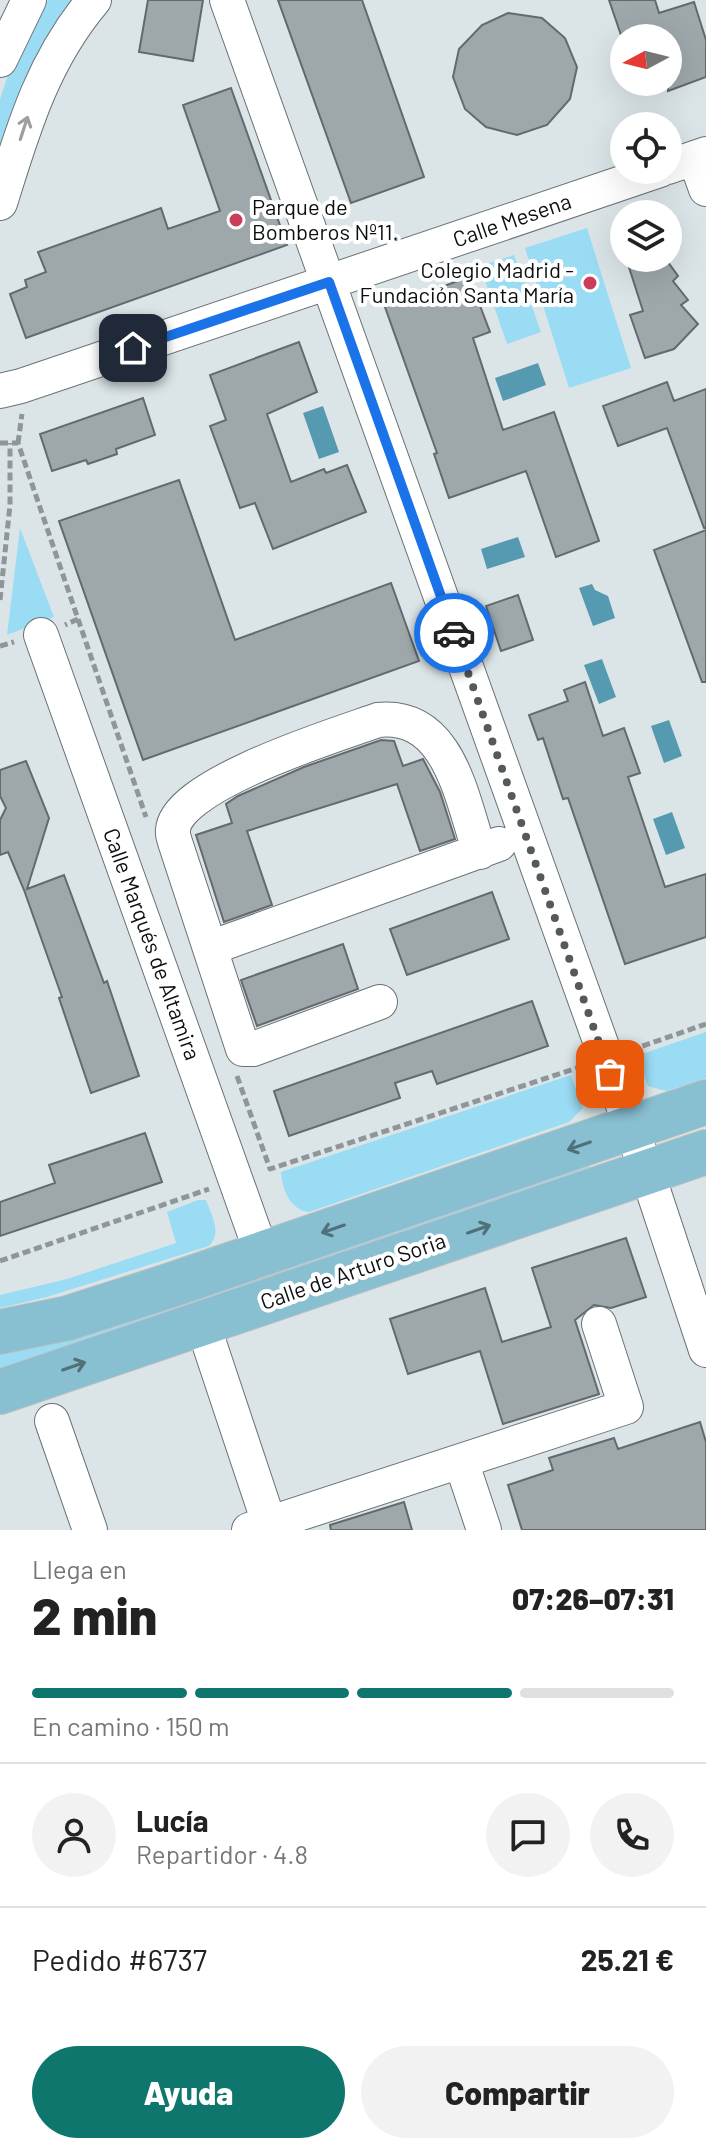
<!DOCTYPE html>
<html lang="es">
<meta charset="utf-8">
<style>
:root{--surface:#fff;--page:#f2f2f2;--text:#222;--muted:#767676;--line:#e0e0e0;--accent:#0f766e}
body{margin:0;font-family:Barlow,sans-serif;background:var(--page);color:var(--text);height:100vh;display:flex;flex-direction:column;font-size:30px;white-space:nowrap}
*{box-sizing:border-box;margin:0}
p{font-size:26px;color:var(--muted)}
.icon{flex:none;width:44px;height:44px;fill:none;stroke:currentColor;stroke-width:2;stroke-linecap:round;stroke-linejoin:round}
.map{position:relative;height:1530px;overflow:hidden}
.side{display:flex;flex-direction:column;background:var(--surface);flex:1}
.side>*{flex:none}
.needle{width:52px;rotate:263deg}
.fabs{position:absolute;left:610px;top:24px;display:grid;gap:16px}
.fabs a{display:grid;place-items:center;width:72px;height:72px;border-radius:50%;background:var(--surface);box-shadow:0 8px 32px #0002;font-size:40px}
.pin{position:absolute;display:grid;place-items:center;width:68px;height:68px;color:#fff;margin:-34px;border-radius:16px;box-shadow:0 4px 12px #0006}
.courier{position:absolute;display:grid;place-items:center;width:80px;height:80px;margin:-40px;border:6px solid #1a73e8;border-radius:50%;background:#fff;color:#222;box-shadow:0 2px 10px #0007}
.head em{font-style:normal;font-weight:800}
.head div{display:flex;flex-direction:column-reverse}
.head{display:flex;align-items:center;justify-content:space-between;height:136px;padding:0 32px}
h1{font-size:52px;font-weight:800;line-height:60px}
.bar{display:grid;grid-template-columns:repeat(4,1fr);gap:12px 8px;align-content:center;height:96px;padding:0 32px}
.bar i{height:10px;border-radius:6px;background:var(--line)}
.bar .current{background:var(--accent)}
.bar p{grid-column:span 4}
.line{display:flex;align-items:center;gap:20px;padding:0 32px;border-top:2px solid var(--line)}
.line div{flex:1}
.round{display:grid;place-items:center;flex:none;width:84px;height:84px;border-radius:42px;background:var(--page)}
.action{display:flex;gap:16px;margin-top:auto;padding:16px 32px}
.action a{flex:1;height:92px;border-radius:48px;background:var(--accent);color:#fff;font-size:32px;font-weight:800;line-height:92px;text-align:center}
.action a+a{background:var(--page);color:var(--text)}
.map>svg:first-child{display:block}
.green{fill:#9adcf4}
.water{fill:#569ab2}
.building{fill:#9ea8ab;stroke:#626a6e;stroke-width:2}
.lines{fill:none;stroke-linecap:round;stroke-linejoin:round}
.minor-casing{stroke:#697275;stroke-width:36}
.major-casing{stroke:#c0c1c1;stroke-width:46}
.path{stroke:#8f9699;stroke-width:5;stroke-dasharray:8 4;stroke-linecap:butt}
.minor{stroke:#fff;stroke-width:34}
.major{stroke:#88bfd1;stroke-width:44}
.oneway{stroke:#9d9f9f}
.oneway2{stroke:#50707a}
.done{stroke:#545a5c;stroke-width:8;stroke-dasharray:0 14.4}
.route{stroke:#1a73e8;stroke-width:10}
.poi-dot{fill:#cc3c5b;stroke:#fff;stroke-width:3}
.labels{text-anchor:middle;stroke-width:8;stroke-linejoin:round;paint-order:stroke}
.poi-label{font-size:22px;fill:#0b0f10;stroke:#fff;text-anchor:start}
.street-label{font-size:22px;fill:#0b0f10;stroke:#fff}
</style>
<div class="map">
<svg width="706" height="1530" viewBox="0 0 706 1530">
<rect width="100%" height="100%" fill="#dbe5e8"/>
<path class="green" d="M48,0H79L0,160V99L10,69Z
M587,228L631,368L569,388L525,248Z
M514,255L541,332L507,344L480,266Z
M20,528L54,617L7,635Z
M706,1032V1078L666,1091L648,1086L636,1056Z
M571,1075L583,1108L569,1122L309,1212C290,1210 282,1189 281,1172Z
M587,1159L592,1173L0,1374V1350Z
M198,1200H206C212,1216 222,1233 209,1246L47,1297L0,1308V1295L67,1279L176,1243L167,1212Z"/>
<path class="water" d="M538,363L546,385L503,401L495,378Z
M323,406L339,452L319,459L303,413Z
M518,537L525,557L487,569L481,549Z
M592,584L595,590L608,596L615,618L593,626L579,588Z
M602,659L616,697L599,704L584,665Z
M669,720L682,756L664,763L651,726Z
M672,812L685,848L666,855L653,819Z"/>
<path class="building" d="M148,0H203L193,61L139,52Z
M278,0H362L424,177L351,203Z
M609,0H655L659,13L694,2L706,40V77L668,91V38H622Z
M508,13L542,18L565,38L577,67L570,99L547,125L517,135L486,127L465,109L453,77L459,49L482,25Z
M231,88L287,245L26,338L10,294L27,287L25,280L46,272L38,252L161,208L168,229L220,211L183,105Z
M626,258H665L678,276L673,281L688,300L681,305L698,324L674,349L645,358L630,315L643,311Z
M469,277L490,332L473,338L503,430L554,412L599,541L556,557L526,471L449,498L434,454L437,453L385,307Z
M299,342L317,392L267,414L291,482L324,469L326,473L347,465L366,512L273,549L255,503L240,508L224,464L210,426L226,420L210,375Z
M667,382L674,401L706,389V528H704L667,428L618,446L603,406Z
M143,398L155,435L116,449L117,454L88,464L86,460L52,471L40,434Z
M179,480L235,640L391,583L419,661L143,760L59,521Z
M706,530V682H702L654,550Z
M518,595L533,640L501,651L486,606Z
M585,682L603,736L624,728L640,773L628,777L665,887L706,874V937L625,964L568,798L563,799L543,738L538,740L529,715L568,701L564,690Z
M381,740L394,741L403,766L423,759L440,792L455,839L420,851L397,784L247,831L272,905L224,922L196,835L232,823L226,804L238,796L304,767Z
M26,761L49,818L27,889L64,875L104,983L107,981L139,1076L91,1093L59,998L62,997L24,890L8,852L0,855V820L6,808L0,796V770Z
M492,892L509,939L407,975L390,929Z
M343,944L358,989L257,1026L241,980Z
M532,1001L548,1046L437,1084L432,1071L395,1083L400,1098L289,1136L274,1091Z
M145,1133L162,1182L0,1236V1202L55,1183L49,1165Z
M626,1238L646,1297L611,1308L594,1305L575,1320L599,1394L503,1424L480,1351L408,1374L390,1319L485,1288L502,1342L551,1327L532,1268Z
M700,1422L706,1442V1530H522L508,1485L553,1470L549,1458L614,1438L618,1449Z
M404,1502L412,1530H331L330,1525Z"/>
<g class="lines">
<g class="minor-casing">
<path id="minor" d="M227,0L647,1172L706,1350
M0,60L29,0
M695,158L706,189
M668,167L706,154
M0,203C23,129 43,60 94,0
M0,391L21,386L660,170
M41,635L262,1254
M210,948L499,844
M380,1002L253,1049H243L175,842C174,838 172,834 173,830C176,784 339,734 378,720C450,713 461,798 480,852
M202,1322L269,1523
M52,1421L90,1530
M461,1461L484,1530
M249,1530L626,1407L599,1324"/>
</g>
<g class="major-casing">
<path id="major" d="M0,1332L68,1318L168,1286L706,1102
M0,1392L706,1152"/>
</g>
<path class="path" d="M0,443H18L78,619L65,625
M18,443L22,414
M0,600L10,505V443
M78,619L146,817
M0,646L14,642
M631,1050L706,1024
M237,1076L270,1169L580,1067
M0,1261L209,1189"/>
<use href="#minor" class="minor"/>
<use href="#major" class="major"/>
</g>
<defs><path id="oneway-shaft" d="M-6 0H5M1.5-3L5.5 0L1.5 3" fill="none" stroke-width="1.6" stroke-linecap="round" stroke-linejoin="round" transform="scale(2)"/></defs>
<use class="oneway" href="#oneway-shaft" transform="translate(24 128) rotate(-72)"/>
<g class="oneway2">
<use href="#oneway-shaft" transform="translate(579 1146) rotate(161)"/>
<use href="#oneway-shaft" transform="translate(333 1229) rotate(161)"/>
<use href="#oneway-shaft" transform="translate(479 1229) rotate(-19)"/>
<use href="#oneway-shaft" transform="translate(74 1366) rotate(-19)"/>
</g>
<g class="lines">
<path class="done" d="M454,633L610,1074"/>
<path class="route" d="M133,348L329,282L454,633"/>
</g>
<g class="poi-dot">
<circle cx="236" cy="220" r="8"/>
<circle cx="590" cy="283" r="8"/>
</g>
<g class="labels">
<g class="poi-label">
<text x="252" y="215">Parque de<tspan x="252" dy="25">Bomberos Nº11.</tspan></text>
<text x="574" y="278" text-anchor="end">Colegio Madrid -<tspan x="574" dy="25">Fundación Santa María</tspan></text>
</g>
<g class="street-label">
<text transform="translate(512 220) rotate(-19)" y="8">Calle Mesena</text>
<text transform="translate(152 944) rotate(70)" y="8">Calle Marqués de Altamira</text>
<text transform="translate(353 1271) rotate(-19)" y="8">Calle de Arturo Soria</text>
</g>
</g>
</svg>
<div class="fabs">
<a><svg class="needle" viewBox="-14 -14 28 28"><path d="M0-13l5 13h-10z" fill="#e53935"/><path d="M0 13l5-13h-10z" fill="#767676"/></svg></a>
<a><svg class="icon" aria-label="locate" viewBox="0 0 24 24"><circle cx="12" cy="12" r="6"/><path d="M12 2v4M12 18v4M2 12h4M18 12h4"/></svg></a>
<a><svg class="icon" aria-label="layers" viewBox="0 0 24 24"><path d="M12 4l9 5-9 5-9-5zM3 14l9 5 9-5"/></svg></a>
</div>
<div class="pin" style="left:610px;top:1074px;background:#ea580c"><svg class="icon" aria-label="bag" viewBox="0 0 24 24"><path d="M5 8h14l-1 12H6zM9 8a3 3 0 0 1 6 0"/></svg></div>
<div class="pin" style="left:133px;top:348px;background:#1f2937"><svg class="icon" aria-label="home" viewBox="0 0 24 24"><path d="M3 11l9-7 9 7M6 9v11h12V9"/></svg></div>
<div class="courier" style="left:454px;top:633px"><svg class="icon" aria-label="car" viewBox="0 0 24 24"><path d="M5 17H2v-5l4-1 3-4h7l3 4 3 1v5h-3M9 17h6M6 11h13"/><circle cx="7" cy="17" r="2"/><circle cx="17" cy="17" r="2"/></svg></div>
</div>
<section class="side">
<div class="head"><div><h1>2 min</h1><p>Llega en</p></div><em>07:26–07:31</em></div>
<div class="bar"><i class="current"></i><i class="current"></i><i class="current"></i><i></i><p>En camino · 150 m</p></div>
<div class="line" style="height:144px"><a class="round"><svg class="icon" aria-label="person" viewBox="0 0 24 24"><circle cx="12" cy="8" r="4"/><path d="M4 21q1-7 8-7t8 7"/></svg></a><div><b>Lucía</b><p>Repartidor · 4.8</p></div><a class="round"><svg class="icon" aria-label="chat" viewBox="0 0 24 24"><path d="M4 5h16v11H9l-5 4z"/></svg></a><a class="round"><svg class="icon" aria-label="phone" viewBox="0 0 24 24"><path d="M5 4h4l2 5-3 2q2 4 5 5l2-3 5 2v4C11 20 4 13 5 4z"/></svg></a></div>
<div class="line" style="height:104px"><div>Pedido #6737</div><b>25.21 €</b></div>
<div class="action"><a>Ayuda</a><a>Compartir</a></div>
</section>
